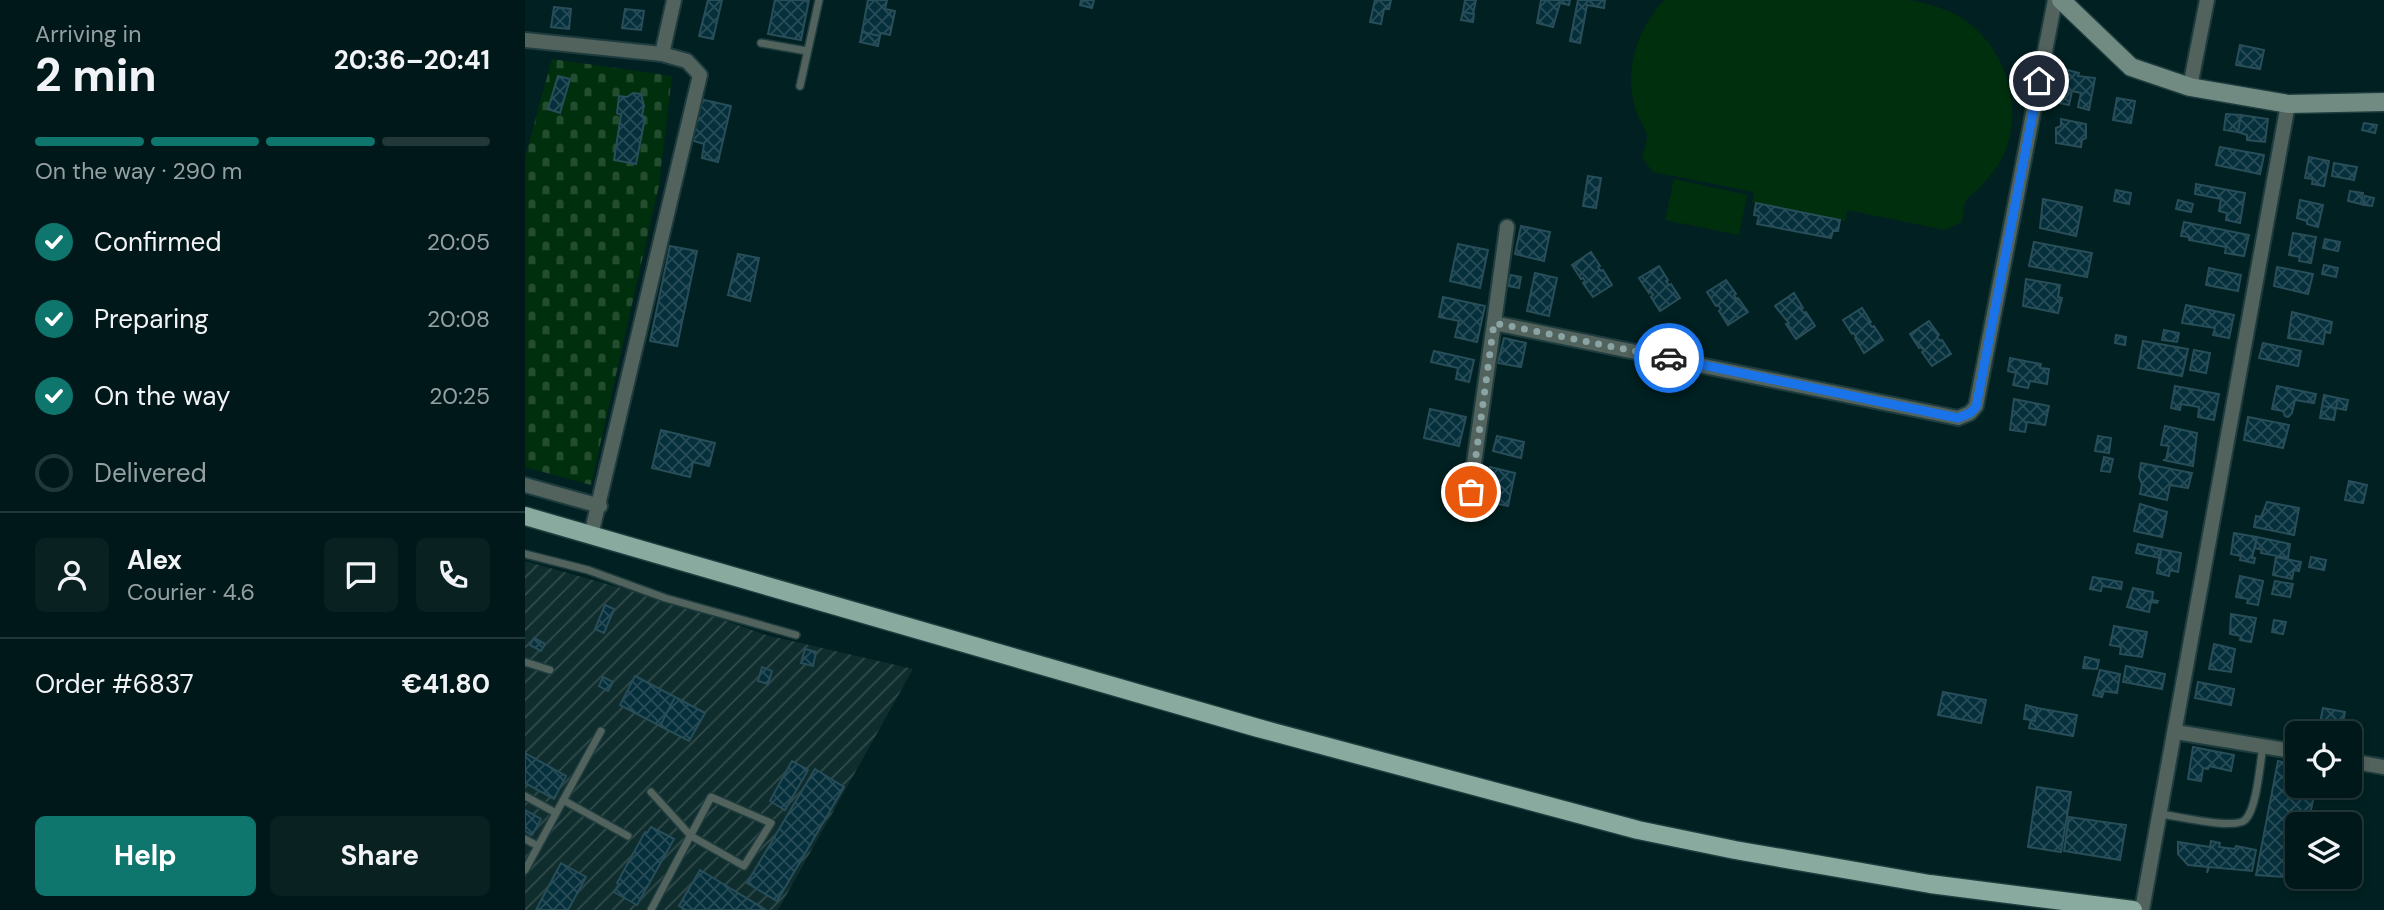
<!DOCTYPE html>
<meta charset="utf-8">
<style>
:root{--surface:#001819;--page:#0a2122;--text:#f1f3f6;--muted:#95a0a2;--line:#223738;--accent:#0f766e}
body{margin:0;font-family:"DM Sans",sans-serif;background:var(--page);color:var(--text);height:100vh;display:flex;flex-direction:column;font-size:26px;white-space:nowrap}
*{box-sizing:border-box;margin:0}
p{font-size:23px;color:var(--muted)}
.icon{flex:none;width:38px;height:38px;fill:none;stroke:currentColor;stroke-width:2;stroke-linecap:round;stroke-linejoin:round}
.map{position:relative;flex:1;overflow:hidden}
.sheet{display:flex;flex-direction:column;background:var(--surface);width:525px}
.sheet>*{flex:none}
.tools{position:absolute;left:1760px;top:721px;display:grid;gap:14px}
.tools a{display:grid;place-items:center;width:77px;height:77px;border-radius:10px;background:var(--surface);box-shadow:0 4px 10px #0003,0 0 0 2px var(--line);font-size:35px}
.pin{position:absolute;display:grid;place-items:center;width:60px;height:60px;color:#fff;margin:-30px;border:4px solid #fff;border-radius:50%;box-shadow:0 2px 7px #0007}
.courier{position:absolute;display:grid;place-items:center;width:70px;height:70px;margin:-35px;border:5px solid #1a73e8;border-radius:50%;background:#fff;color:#222;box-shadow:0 2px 9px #0007}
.summary em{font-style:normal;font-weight:700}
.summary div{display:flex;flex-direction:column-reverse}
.summary{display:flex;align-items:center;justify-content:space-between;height:119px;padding:0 35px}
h1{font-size:46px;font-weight:700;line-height:52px}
.bar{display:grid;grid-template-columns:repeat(4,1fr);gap:10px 7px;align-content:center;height:84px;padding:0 35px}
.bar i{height:9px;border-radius:5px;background:var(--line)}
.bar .current{background:var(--accent)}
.bar p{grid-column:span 4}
.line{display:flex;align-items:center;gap:18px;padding:0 35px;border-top:2px solid var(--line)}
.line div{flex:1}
.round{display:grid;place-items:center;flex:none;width:74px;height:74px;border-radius:10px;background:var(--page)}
ol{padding:0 35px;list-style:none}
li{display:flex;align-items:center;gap:21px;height:77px}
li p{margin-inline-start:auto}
li .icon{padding:7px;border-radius:50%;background:var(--accent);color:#fff;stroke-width:4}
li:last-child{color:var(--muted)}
li i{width:38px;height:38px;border:4px solid var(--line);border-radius:50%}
.primary-button{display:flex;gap:14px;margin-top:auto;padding:14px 35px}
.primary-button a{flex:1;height:80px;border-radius:10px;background:var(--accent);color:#fff;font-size:28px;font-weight:700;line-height:80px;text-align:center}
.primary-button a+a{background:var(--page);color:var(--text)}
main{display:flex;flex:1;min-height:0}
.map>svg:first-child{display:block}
.industrial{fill:url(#industrial-furrows)}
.cemetery{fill:url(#cemetery-stones)}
.park{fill:#002f0d}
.building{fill:url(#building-cross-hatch);stroke:#284e5a;stroke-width:2}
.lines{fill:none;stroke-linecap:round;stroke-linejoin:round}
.lane-casing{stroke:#1e3c3d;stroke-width:10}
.street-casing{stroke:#1e3c3d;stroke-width:18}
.secondary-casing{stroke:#1e3c3d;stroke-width:21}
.primary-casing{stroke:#1e3c3d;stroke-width:21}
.lane{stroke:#52625d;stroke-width:7}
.street{stroke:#52625d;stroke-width:14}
.secondary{stroke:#718b82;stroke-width:18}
.primary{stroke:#89ab9f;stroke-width:18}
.done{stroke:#8aa4a4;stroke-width:7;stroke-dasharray:0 12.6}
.route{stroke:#1a73e8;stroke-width:9}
</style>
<main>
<section class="sheet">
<div class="summary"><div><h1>2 min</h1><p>Arriving in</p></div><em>20:36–20:41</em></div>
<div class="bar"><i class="current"></i><i class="current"></i><i class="current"></i><i></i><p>On the way · 290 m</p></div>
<ol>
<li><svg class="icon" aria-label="check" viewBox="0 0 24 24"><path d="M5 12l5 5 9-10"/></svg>Confirmed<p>20:05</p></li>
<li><svg class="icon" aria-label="check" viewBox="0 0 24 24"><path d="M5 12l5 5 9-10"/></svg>Preparing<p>20:08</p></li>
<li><svg class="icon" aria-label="check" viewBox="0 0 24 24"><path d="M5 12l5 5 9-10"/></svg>On the way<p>20:25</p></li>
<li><i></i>Delivered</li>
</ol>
<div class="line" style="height:126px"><a class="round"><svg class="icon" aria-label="person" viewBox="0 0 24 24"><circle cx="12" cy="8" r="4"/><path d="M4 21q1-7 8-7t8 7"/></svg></a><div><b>Alex</b><p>Courier · 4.6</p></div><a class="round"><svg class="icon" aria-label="chat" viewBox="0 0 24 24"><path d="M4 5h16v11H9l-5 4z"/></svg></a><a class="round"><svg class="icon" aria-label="phone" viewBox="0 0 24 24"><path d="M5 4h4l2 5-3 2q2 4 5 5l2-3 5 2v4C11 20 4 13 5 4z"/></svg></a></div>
<div class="line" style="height:91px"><div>Order #6837</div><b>€41.80</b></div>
<div class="primary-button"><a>Help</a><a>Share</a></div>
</section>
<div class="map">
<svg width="1859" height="910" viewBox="0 0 1859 910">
<defs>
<pattern id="industrial-furrows" width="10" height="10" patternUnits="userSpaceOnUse" patternTransform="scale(1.75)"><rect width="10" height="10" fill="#102d2e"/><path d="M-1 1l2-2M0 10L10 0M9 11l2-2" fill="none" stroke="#324c4c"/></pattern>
<pattern id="cemetery-stones" width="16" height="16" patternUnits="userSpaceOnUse" patternTransform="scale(1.75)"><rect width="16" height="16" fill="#002f0d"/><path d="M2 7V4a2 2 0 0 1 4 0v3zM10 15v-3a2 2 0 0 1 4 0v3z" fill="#244d30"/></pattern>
<pattern id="building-cross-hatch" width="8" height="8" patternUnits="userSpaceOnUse" patternTransform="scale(1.75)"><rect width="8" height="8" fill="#042f3b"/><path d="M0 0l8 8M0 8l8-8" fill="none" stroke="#284d58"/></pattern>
</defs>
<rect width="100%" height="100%" fill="#002021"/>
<path class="industrial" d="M0,561L150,603L241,635L388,669L253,910H0Z"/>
<path class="cemetery" d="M27,59L147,76L134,185L66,485L0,467V157Z"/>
<path class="park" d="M1139,0H1384C1401,3 1420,8 1435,17C1481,45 1502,111 1476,160C1471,168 1463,179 1456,186C1452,191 1444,195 1441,201C1438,206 1438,216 1437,222L1420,230L1322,210L1320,221L1315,220L1313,231H1308L1306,238L1232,224L1234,216L1229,215L1231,203H1227L1229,192L1128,172L1117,158C1119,152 1122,142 1122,136C1121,128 1113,119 1111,111C1098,70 1112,30 1139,0Z
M1149,179L1222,195L1214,235L1140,220Z"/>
<path class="building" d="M183,0H197L188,39L174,36Z
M250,0H284L276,40L243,34Z
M343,0H362L360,9L370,11L365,35L356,33L355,36L337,32Z
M556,0H569L567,8L555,5Z
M850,0H866L864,9H859L856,24L845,22Z
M940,0H951L948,14L938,12Z
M1016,0H1045L1044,5L1035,3L1028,27L1012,23Z
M1053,0H1080L1079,8L1062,5L1055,43L1045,41Z
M29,7L46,9L44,29L26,27Z
M100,9L119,11L116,30L97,28Z
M938,12L949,14L948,22L936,20Z
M337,32L355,36L353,46L335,42Z
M1715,45L1739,50L1735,69L1711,65Z
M1542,70L1554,73L1553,76L1570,78L1564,110L1553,107L1556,93L1547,91L1544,105L1535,103L1538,91L1543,92L1544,90L1538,89Z
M33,76L45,79L35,113L23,109Z
M108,93L116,94L119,106L117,115L120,118L111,164L89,160L96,115L92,113L94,96L102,97Z
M1592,98L1610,101L1606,123L1588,120Z
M175,99L206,106L193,162L177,158L179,144L166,140Z
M1701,114L1716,115L1713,132L1699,130Z
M1716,115L1743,119L1740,142L1722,140V135L1713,132Z
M1536,119L1561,124V138L1557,140L1556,147L1531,143V128L1536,126Z
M1839,123L1852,125L1850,133L1837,130Z
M1695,147L1739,155L1735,174L1691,165Z
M1784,157L1804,161L1799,186L1787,184L1788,179L1780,178Z
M1809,163L1832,167L1829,180L1807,176Z
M1063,176L1076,178L1071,208L1058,206Z
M1671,184L1720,193L1715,223L1701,220L1702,213L1694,211L1696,199L1670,194Z
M1591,190L1606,193L1604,204L1589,201Z
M1825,191L1838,193L1836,204L1823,201Z
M1840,196L1849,198L1847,206L1838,205Z
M1518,199L1557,207L1551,236L1515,228Z
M1653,200L1668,204L1666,212L1651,209Z
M1775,200L1798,205L1793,227L1782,224V221L1772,218Z
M1231,203L1315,220L1313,231H1308L1306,238L1232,224L1234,216L1229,215Z
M1659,222L1724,235L1719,256L1700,253L1701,247L1664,240V237L1656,236Z
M996,226L1025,232L1019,261L990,254Z
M1768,233L1791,237L1786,263L1774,261L1775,257L1764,255Z
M1800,239L1815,242L1813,251L1798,248Z
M1509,242L1567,253L1562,277L1504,266Z
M933,244L963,250L955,288L925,281Z
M145,246L172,251L152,346L125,341Z
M1066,252L1075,266L1073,267L1076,271L1078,270L1087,285L1068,297L1058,283L1060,281L1058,278L1056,279L1047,265Z
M213,254L234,258L225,301L203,295Z
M1799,265L1813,268L1811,277L1797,274Z
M1134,266L1143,280L1141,281L1144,285L1146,284L1155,298L1135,311L1126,297L1128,295L1125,291L1124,293L1114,278Z
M1752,267L1788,274L1783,294L1749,286Z
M1684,268L1716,275L1713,291L1681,285Z
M1010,273L1032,278L1024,316L1002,311Z
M986,275L996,277L994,288L983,286Z
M1501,279L1535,285L1533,297L1537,298L1533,313L1498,306Z
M1201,280L1211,294L1209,295L1211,299L1213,298L1223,312L1203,325L1194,311L1196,309L1193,305L1191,306L1182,292Z
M1269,293L1278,308L1276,309L1279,313L1281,312L1290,326L1271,339L1261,324L1264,323L1250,306Z
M918,297L960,306L952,342L930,337L934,321L914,317Z
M1661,305L1709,315L1704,338L1688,335L1690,328L1657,323Z
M1337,308L1346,322L1344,323L1347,327L1349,326L1358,340L1339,353L1330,338L1331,337L1329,333L1327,334L1318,320Z
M1767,312L1807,322L1805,333L1800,332L1798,344L1763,338Z
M1404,321L1414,335L1412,337L1415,341L1417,340L1426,354L1407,366L1397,352L1399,351L1396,347L1394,348L1385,334Z
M1639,330L1654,333L1652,342L1637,340Z
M1591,335L1601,337L1600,345L1590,343Z
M979,338L1001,343L996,367L973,363Z
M1618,341L1663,349L1657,376L1613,368Z
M1738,343L1776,351L1773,366L1734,358Z
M1669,350L1685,353L1681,373L1665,370Z
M909,351L949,360L944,382L931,379L933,368L906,362Z
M1485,358L1516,364L1515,368L1524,369L1522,384L1505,381L1503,388L1488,385L1491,373L1483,371Z
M1650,386L1694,394L1689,420L1673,417L1674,407L1656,404L1655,410L1646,408Z
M1752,386L1791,394L1789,403L1770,400L1767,413L1763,417L1760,416L1758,411L1747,409Z
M1799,395L1813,398L1811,408L1797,406Z
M1813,398L1823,400L1821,410L1811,408Z
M1489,399L1524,406L1520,425L1502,422L1500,432L1485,430Z
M1797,406L1811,408L1809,420L1795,418Z
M905,409L941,417L934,446L899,438Z
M1723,417L1764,425L1758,448L1719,440Z
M1640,426L1672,433L1668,466L1638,460H1641L1644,446L1636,445Z
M136,430L190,443L184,466L168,462L165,477L127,468Z
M972,436L999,442L996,458L968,451Z
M1573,436L1586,438L1584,453L1570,451Z
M1579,457L1588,459L1585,472L1576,471Z
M1616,463L1667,473L1663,488L1645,485L1642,500L1615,494L1617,484L1614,477Z
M965,467L990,473L983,506L958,501Z
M1824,481L1842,485L1838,503L1820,500Z
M1742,502L1774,508L1769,535L1729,527L1731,516L1736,517Z
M1615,504L1642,512L1637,537L1609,531Z
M1709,533L1732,537L1727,558H1730L1729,563L1715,560L1716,556L1706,554Z
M1732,537L1765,544L1763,558L1736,553L1737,550L1730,548Z
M1613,544L1636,549L1635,558L1611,553Z
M1636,549L1656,553L1653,572L1645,570L1644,576L1632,573Z
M1751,557L1776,562L1774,571L1769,570L1767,579L1748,575Z
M1786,557L1801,560L1799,570L1784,567Z
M1715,576L1738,581L1733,605L1722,603L1723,599L1711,597Z
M1568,577L1597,582L1596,589L1577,586L1576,591L1565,589Z
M1750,581L1768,584L1765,597L1747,594Z
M1608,588L1628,592L1627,600L1633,601L1632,603L1626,602L1624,612L1602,607Z
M80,605L89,609L79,633L70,629Z
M1706,614L1731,618L1726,642L1715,640L1716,636L1705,634Z
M1749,620L1761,622L1758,634L1747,632Z
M1589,626L1622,632L1617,657L1595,654L1596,647L1585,645Z
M9,638L20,644L16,651L5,645Z
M1689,644L1710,649L1706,672L1684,669Z
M280,649L291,652L288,666L276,663Z
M1560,657L1574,660L1572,669L1558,668Z
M1601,666L1640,674L1637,689L1598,682Z
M237,667L247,671L243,684L233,681Z
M1575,670L1595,674L1592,693L1579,691L1577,697L1568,695Z
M110,676L150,697L135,726L95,705Z
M78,677L88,682L83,691L74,686Z
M1673,682L1709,689L1706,705L1670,698Z
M1418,692L1461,700L1456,723L1413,715Z
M150,697L180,713L164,741L135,726Z
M1501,705L1512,708L1510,721L1499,719Z
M1512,708L1552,715L1548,736L1504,728L1506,720L1510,721Z
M1798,708L1820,712L1816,733H1793Z
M1668,747L1709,755L1706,771L1684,766L1683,769L1678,768L1676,781L1663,779Z
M0,753L41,776L29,799L0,783Z
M267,761L283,770L260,810L245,801Z
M1753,761L1773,765V786H1791L1783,824H1773V878L1731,875Z
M290,769L319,787L252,901L222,883Z
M1512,787L1546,792L1536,852L1503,847Z
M0,810L16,819L7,835L0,831Z
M1544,817L1601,825L1595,860L1539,851Z
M126,827L149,839L112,905L89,892L94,884L92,883L120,832L122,833Z
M1686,841L1695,843L1694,847L1710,849L1711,846L1731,850L1727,871L1684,867L1682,873L1683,867L1663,865L1653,854V842L1685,847Z
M36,863L61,877L43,910H11Z
M175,870L241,910H161L154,906Z"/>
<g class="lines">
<g class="lane-casing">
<path id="lane" d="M236,43L282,51
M275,86L294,0
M0,554L63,570L140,598L271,635
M0,662L25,670
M0,796L31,813
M38,800L103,836
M1635,814C1652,816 1709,830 1720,820C1732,809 1735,763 1738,746
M0,839L13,846
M0,870L76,731
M126,910L186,797L246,823L219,866L166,836L126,792"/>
</g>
<g class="street-casing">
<path id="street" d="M0,40L137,54L162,61L175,75L66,535
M137,54L149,0
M1665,87L1682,0
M969,323L982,227
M0,485L75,506
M945,492L969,323L1433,418L1445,413L1451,406L1530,0
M1651,732L1773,752
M1825,761L1859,767
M1617,910L1763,104"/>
</g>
<g class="secondary-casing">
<path id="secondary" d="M1536,0L1606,67L1665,87L1763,104L1859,102"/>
</g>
<g class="primary-casing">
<path id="primary" d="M0,516L733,728L1113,830L1210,850L1405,884L1608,910"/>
</g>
<use href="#lane" class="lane"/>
<use href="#street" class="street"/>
<use href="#secondary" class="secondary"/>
<use href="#primary" class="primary"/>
</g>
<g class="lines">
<path class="done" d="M946,492L969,323L1144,358"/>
<path class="route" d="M1144,358L1433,418L1445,413L1451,407L1514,81"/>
</g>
</svg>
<div class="tools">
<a><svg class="icon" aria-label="locate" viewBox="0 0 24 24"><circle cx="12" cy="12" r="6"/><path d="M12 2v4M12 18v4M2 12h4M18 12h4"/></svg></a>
<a><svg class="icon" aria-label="layers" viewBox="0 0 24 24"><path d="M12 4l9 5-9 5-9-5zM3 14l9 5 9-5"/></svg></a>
</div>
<div class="pin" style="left:946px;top:492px;background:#ea580c"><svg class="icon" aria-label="bag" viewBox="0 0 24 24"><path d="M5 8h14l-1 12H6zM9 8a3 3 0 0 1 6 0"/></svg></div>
<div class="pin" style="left:1514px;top:81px;background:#1f2937"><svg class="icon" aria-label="home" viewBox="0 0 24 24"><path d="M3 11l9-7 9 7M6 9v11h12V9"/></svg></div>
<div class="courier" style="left:1144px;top:358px"><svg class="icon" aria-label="car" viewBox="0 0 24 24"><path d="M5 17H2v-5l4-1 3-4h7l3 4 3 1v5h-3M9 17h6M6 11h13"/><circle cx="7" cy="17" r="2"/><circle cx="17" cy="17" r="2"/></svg></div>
</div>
</main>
